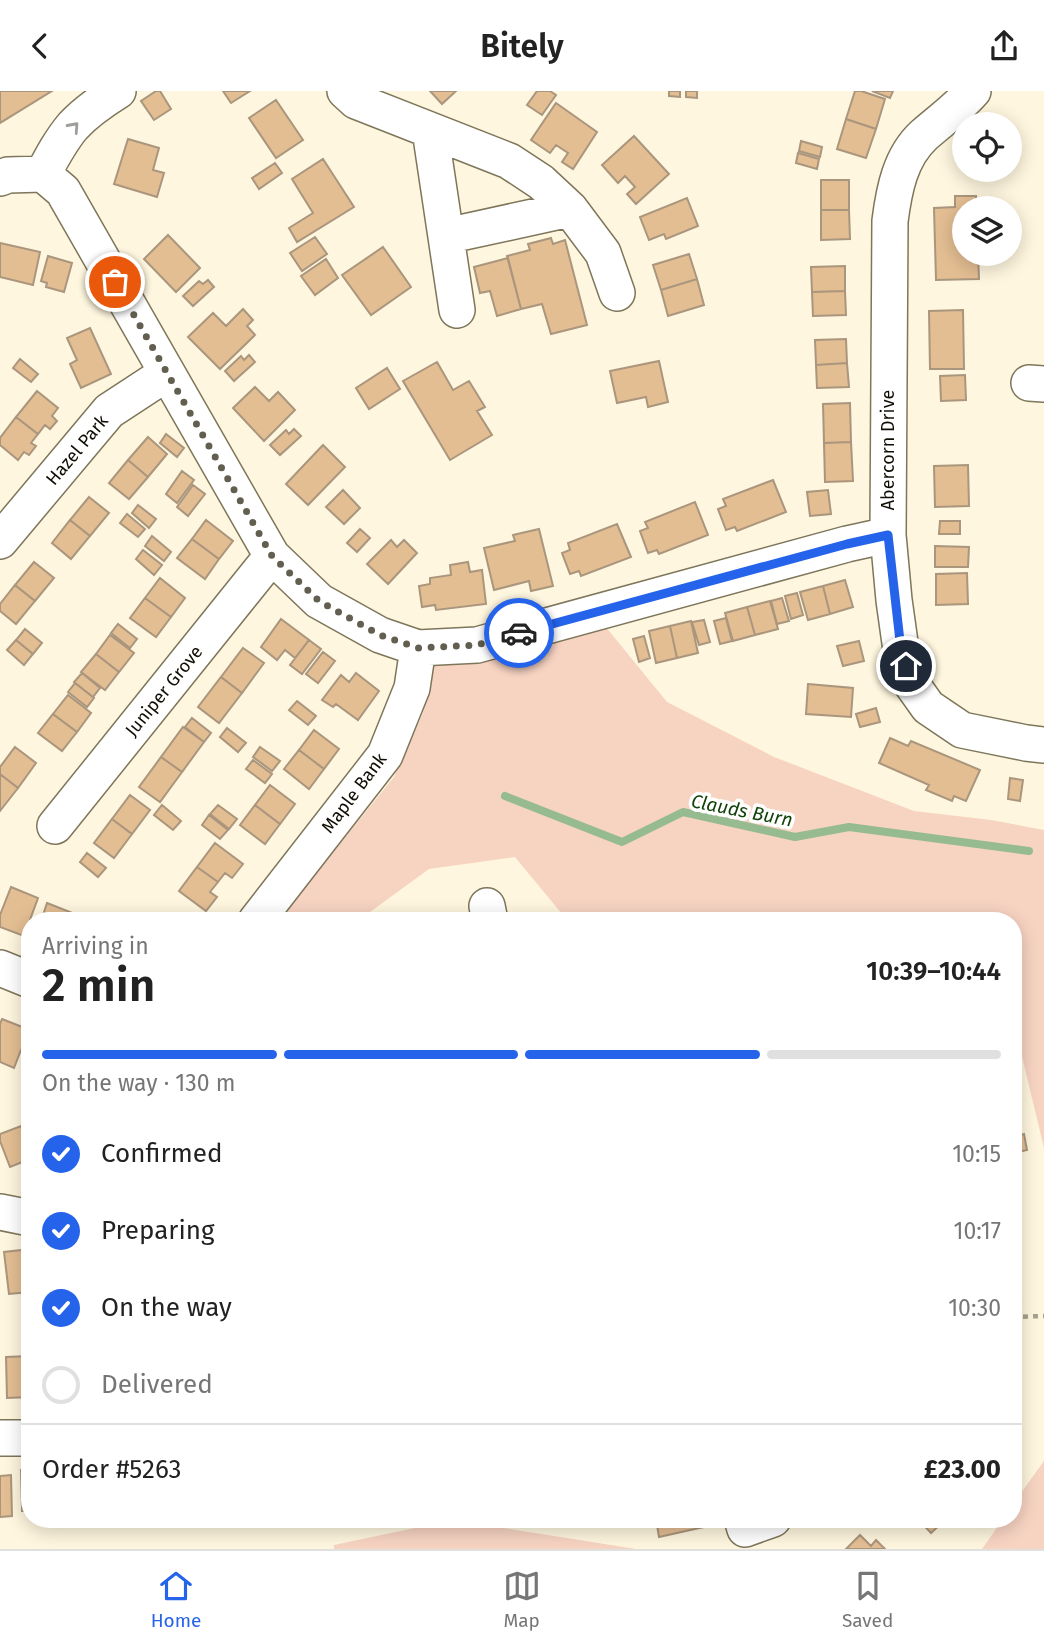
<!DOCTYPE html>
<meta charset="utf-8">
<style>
:root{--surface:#fff;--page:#f6f6f6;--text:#222;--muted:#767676;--line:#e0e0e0;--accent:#2563eb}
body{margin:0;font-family:"Fira Sans",sans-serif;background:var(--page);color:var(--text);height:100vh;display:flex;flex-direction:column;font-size:26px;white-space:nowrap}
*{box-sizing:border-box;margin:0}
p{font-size:23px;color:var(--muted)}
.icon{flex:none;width:38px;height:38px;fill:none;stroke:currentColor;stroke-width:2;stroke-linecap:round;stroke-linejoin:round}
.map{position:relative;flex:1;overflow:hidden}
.panel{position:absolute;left:21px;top:821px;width:1001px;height:616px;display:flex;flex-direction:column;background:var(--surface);border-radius:28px;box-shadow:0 4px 18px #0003}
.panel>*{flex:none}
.tools{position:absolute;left:952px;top:21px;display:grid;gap:14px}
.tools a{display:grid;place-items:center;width:70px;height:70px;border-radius:50%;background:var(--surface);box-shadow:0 4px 18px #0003;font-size:35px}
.pin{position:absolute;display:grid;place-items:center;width:60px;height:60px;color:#fff;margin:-30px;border:4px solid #fff;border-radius:50%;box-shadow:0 2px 7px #0007}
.courier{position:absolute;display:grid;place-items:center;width:70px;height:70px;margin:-35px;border:5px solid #2563eb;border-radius:50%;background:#fff;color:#222;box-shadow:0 2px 9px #0007}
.headline em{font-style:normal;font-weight:600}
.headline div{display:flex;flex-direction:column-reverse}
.headline{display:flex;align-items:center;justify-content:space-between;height:119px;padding:0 21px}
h1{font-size:46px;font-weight:600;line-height:52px}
.bar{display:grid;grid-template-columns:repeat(4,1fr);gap:10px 7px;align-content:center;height:84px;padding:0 21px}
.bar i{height:9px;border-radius:5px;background:var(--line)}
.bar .current{background:var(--accent)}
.bar p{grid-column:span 4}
.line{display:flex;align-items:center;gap:18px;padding:0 21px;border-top:2px solid var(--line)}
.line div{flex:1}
ol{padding:0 21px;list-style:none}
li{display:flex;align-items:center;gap:21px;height:77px}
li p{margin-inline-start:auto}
li .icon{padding:7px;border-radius:50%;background:var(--accent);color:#fff;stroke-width:4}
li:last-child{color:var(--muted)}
li i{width:38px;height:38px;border:4px solid var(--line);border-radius:50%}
header{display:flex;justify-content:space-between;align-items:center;height:91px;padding:0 21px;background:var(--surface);font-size:32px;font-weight:600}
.tabs{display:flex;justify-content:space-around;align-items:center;height:98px;border-top:2px solid var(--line);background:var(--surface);font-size:19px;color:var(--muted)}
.tabs a{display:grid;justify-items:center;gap:4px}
.tabs .current{color:var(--accent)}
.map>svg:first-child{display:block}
.green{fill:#f7d3c2}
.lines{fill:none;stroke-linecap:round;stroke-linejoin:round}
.stream{stroke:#96bb90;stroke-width:8}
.building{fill:#e4be93;stroke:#aa957d;stroke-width:2}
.minor-casing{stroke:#7e765a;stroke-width:38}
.path{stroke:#a7a18f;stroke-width:4.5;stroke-dasharray:5 5;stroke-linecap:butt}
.minor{stroke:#fff;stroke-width:35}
.oneway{stroke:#9f9e9b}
.done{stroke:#635f50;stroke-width:7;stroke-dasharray:0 12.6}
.route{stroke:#2563eb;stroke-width:9}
.labels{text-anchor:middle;stroke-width:7;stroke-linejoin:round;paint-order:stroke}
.street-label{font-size:18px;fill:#100d04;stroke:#fff}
.water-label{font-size:19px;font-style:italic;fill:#114308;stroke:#fff}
</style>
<header><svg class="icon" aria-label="back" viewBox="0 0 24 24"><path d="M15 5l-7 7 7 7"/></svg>Bitely<svg class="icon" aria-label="share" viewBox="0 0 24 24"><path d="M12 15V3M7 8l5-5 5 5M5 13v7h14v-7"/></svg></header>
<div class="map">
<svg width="1044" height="1458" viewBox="0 0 1044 1458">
<rect width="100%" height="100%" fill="#fef6de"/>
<path class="green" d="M605,535L667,611L774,666L914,720L991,729L1044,739V1057L1013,928V830L567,829L515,766L429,778L359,829L277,830L394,686L423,622L429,567Z
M1044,1370V1458H982L1003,1428H1013V1413Z
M453,1429L636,1458H334V1454Z"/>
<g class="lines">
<path class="stream" d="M505,705L622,751L683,721L795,746L849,736L1029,760"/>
</g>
<path class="building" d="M0,0H52L0,32Z
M156,0H160L171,18L154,29L141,10Z
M223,0H250L231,12Z
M430,0H456L442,13Z
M537,0H550L556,4L542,24L527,14Z
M669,0H680V6L669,5Z
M686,0H697V7L686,6Z
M855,0H861L885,8L876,38L846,28Z
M872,0H893L890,7Z
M276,9L303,49L276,67L249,27Z
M556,12L597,41L573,78L562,71L568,62L556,54L550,62L531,49Z
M846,28L876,38L866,67L837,58Z
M634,45L669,83L636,113L627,103L635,96L625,85L618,92L602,74Z
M128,48L159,57L153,79L164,82L157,106L114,93Z
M801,50L822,56L820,66L799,60Z
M798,62L819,68L817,78L796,72Z
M323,68L354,116L297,151L289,137L313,122L292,88Z
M275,72L282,82L259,98L252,87Z
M821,89H849V119H821Z
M955,105H976V117H964V163H978L979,188L936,189L934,117L955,116Z
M687,107L698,135L666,148L664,143L649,149L640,126Z
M821,119H849L850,148L821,149Z
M168,144L200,177L176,201L144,168Z
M315,146L327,163L302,180L290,162Z
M551,147L553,153L565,149L587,234L551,243L542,213L521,218L507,165L530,159L528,153Z
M0,152L40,161L33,194L0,186Z
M383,156L411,196L371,224L342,184Z
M689,163L697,188L661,199L653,174Z
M48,165L72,172L64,201L46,196L47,192L41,190Z
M508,167L521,218L497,225L490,200L480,202L474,176Z
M326,168L338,187L315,204L301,185Z
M845,175V200L812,201L811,176Z
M697,188L704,214L668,225L661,199Z
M208,189L214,196L193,215L183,205L199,190L203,193Z
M845,200L846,224L813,225L812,201Z
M243,218L253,229L247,235L255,244L220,278L188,246L213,222L226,235Z
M963,219L964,278H930L929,220Z
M90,237L111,283L81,297L70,273L77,269L67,247Z
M846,248L847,272L816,274L815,249Z
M249,264L255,271L234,290L225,280L241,265L244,269Z
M20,268L38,283L31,291L13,277Z
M659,270L668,311L648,316L646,306L617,312L610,280Z
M437,271L453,299L469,290L485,316L477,320L492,344L450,369L403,290Z
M847,272L849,296L817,297L816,274Z
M387,277L400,298L369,318L356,297Z
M965,284L966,309L941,310L940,285Z
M255,296L269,310L278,301L295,319L264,350L233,317Z
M37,300L58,317L52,325L57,330L50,338L45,334L38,343L16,326Z
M850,312L851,351L824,352L823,313Z
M16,326L38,343L31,352L36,355L29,364L24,361L18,369L0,354V347Z
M294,338L301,345L280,364L270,354L286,339L289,343Z
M166,343L184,357L177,366L160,352Z
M148,346L167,363L148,386L128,369Z
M851,351L853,390L825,391L824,352Z
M323,354L345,376L308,414L286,393Z
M128,369L148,386L129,408L109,392Z
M968,374L969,415L935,416L934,375Z
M182,380L194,389L177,412L166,403Z
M773,389L786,421L737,440L735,436L726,439L718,418L726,415L723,408Z
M193,394L205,403L188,425L177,416Z
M343,399L360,417L344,433L326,416Z
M828,399L831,423L810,425L807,401Z
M89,406L109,422L90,445L70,429Z
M695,411L708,444L659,463L657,459L648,462L640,440L648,437L645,431Z
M138,414L156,428L149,437L132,422Z
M127,423L145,438L138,446L120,432Z
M70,429L90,445L71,468L52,452Z
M206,429L233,450L219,468L192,448Z
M940,430H960V443H939Z
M617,433L631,466L581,485L579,480L570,483L562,462L570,459L568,452Z
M360,438L370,447L357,461L347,452Z
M539,438L553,495L531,500L529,490L494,499L484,457L515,450L513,444Z
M152,445L171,461L164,470L145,455Z
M192,448L219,468L205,488L177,467Z
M391,449L397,456L404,449L417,462L388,493L367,473Z
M935,455L969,456L968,476H935Z
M143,459L162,474L154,484L136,468Z
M34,471L54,487L35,510L15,494Z
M468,471L470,481L482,479L486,513L436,519L435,514L422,516L419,495L430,493V487L451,484L450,474Z
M967,482L968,513L936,514V483Z
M160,487L185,507L171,526L145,507Z
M845,489L853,516L830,523L823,495Z
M15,494L35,510L16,533L0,520V513Z
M823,495L830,523L808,529L800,501Z
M797,502L803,524L791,528L785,505Z
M145,507L171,526L156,546L130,527Z
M782,507L789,530L777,533L771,510Z
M770,510L778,538L755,544L747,516Z
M747,516L755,544L733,550L725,522Z
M726,527L732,550L720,553L714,530Z
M281,528L309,549L295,567L285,559L277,569L261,556Z
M704,529L710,551L699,554L692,531Z
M691,530L698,562L677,567L670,535Z
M118,533L137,548L130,557L111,542Z
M670,535L677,567L656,572L649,540Z
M25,538L42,552L33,563L16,549Z
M110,544L134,562L119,581L96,563Z
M644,545L650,567L639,571L633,548Z
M16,549L33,563L24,574L7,559Z
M309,549L321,558L302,583L290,574Z
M859,550L864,570L843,575L837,555Z
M243,557L264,572L242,602L221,586Z
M323,561L335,570L318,592L306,583Z
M96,563L119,581L105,599L81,581Z
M82,582L100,597L93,606L74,591Z
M356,582L379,600L358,629L336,613L333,616L322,609L341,584L349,591Z
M221,586L242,602L219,632L198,616Z
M75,592L94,607L87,616L68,601Z
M808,593L853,597L851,626L806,623Z
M68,604L91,622L77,641L53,623Z
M297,610L316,625L308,634L289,619Z
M876,617L880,631L860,636L856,623Z
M53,623L77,641L62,660L38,642Z
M192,627L211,642L204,651L185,636Z
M183,636L204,651L182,681L161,666Z
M227,637L246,652L238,661L220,646Z
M314,639L339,658L324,678L299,659Z
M890,647L908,655L911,650L980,679L966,710L954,705L952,710L926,699L929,694L879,672Z
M15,656L36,672L18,697L0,683V676Z
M260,656L280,670L272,680L253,666Z
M299,659L324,678L309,698L284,678Z
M161,666L182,681L160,711L139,696Z
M253,669L272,683L265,692L246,678Z
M0,683L18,697L0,720Z
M1010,687L1023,689L1020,710L1008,708Z
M270,694L295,713L280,733L255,714Z
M130,704L150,719L132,743L112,728Z
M162,714L181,730L173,739L154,724Z
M218,714L237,728L229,738L210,723Z
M255,714L280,733L265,753L240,734Z
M209,724L228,739L220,748L202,734Z
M112,728L132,743L114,767L94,752Z
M215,752L243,773L232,787L225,782L218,791L197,776Z
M87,762L106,777L98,786L80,771Z
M197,776L218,791L210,801L217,806L206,820L179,800Z
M11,796L38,807L24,845L0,836V824Z
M47,812L75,823L72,830H41Z
M2,928L30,939V962L21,959L14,977L0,971V933Z
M21,1035L30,1057V1068L10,1076L0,1050V1043Z
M1024,1043L1027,1059L1013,1062V1046Z
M30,1158V1201L9,1203L4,1161Z
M1013,1180L1021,1210L1013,1212Z
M1013,1252L1020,1253L1013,1297Z
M30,1265V1306L7,1307L6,1266Z
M21,1379H30V1420H22Z
M11,1384L12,1425L0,1426V1385Z
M656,1428H702L704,1436L659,1446Z
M918,1428H946L931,1442Z
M860,1444L871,1455L876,1449L885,1458H846Z"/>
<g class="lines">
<g class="minor-casing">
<path id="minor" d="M345,0L356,10L509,70L541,91L570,118L603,162L617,202
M973,0C958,17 940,30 924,44C900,66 894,99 890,130L888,444L894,509L901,559L911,592L928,616L962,639L1026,652L1044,654
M430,39L457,219
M43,83L63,100L272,465L319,510L380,544L418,557L477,554L847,453L888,444
M43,83C52,66 61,49 73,35C86,21 102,10 118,0
M0,87L8,84L43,83
M446,145L570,118
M1029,292L1044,293
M0,450L109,320L167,282
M55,735L272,465
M487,815L490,830
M256,830L385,664L412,597L418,557
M0,877L30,889
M0,1121L30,1127
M0,1347H30
M742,1428L745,1438L773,1428"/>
</g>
<path class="path" d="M1013,1226L1044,1225"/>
<use href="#minor" class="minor"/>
</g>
<defs><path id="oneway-chevron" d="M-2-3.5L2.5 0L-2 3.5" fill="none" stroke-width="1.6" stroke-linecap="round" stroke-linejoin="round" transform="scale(1.75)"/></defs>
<use class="oneway" href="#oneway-chevron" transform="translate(74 36) rotate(-48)"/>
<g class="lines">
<path class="done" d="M115,191L272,465L319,510L380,544L418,557L477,554L519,542"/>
<path class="route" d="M519,542L847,453L888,444L901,559L906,575"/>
</g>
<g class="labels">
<g class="street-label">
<text transform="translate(77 359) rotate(-50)" y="6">Hazel Park</text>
<text transform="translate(888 359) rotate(-90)" y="6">Abercorn Drive</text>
<text transform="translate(164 600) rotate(-51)" y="6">Juniper Grove</text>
<text transform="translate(354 702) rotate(-53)" y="6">Maple Bank</text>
</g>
<g class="water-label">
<text transform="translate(742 719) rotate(11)" y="7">Clauds Burn</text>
</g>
</g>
</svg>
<div class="tools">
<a><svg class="icon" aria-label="locate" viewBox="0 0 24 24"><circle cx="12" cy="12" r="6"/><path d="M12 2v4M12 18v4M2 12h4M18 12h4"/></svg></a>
<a><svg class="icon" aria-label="layers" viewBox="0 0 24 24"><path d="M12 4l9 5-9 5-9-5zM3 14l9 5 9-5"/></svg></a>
</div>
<div class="pin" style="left:115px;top:191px;background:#ea580c"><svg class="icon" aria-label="bag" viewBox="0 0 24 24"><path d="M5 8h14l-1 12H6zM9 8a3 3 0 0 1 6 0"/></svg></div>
<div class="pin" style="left:906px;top:575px;background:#1f2937"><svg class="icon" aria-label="home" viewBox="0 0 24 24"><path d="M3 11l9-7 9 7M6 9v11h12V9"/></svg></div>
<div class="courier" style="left:519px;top:542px"><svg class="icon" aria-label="car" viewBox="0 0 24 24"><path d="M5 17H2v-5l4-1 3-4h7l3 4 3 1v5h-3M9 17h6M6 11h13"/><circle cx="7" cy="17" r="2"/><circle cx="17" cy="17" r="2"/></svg></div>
<section class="panel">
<div class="headline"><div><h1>2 min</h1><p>Arriving in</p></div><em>10:39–10:44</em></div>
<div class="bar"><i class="current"></i><i class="current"></i><i class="current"></i><i></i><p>On the way · 130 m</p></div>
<ol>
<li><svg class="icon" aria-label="check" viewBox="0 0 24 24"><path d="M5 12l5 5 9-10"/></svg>Confirmed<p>10:15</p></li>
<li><svg class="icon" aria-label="check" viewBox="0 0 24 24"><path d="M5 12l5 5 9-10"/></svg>Preparing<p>10:17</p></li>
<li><svg class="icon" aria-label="check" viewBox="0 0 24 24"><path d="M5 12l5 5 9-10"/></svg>On the way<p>10:30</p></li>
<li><i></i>Delivered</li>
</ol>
<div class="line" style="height:91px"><div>Order #5263</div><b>£23.00</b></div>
</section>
</div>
<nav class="tabs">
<a class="current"><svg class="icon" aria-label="home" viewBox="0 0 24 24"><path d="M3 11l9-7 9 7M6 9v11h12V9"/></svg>Home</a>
<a><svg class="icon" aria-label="map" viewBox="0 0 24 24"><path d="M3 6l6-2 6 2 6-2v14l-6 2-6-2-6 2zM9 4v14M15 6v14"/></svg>Map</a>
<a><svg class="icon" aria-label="saved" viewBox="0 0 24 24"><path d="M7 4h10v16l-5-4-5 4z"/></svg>Saved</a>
</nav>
